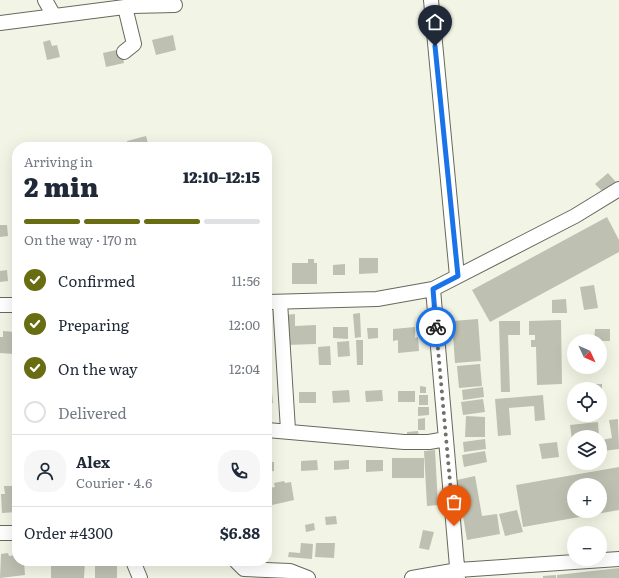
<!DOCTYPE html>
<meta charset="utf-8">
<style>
:root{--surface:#fff;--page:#f6f6f7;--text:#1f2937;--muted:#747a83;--line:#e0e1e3;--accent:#686d11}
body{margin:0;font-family:Literata,serif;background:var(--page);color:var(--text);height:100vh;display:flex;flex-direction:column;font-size:15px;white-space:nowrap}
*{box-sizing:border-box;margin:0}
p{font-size:13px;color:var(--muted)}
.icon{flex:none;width:22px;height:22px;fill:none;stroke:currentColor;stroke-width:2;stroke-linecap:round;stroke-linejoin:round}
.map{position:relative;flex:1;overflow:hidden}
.drawer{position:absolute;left:12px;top:142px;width:260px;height:424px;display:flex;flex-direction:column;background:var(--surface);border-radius:16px;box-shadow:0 4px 16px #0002}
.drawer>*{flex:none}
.needle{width:26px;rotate:134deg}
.controls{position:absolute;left:567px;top:334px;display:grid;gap:8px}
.controls a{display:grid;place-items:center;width:40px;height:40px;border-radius:50%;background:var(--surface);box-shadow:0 4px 16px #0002;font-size:20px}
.pin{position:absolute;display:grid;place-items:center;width:34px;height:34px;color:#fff;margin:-41px -17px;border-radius:50% 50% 50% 0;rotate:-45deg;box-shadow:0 0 4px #0007}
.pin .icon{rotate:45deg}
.courier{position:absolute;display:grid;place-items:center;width:40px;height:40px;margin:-20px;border:3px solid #1a73e8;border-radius:50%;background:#fff;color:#222;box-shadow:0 1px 5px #0007}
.headline em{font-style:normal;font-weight:800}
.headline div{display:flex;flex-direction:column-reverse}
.headline{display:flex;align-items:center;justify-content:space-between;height:68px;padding:0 12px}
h1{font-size:26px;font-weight:800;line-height:30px}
.bar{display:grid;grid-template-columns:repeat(4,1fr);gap:6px 4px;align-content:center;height:48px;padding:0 12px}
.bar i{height:5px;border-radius:3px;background:var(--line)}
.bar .selected{background:var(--accent)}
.bar p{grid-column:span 4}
.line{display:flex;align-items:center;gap:10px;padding:0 12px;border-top:1px solid var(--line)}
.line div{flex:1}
.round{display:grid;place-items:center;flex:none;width:42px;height:42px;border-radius:16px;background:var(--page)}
ol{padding:0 12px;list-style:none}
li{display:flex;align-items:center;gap:12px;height:44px}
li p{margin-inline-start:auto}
li .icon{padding:4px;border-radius:50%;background:var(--accent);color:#fff;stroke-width:4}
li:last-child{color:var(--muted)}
li i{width:22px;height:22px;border:2px solid var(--line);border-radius:50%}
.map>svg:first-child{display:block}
.building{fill:#bec0b2;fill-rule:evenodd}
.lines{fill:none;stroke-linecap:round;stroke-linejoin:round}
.minor-casing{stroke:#67695c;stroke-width:16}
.minor{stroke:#fff;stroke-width:14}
.done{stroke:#707168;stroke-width:4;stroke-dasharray:0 7.2}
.route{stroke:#1a73e8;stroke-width:5}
</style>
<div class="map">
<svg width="619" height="578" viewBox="0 0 619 578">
<rect width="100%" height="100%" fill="#f2f4e5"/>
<path class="building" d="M173,35L176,50L156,55L152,40Z
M50,40L52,46L57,45L60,57L47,60L43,42Z
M121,49L124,63L106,67L103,53Z
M146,136L149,147H128L127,141Z
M608,173L616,182L604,193L595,184Z
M607,217L619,240V252L490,322L472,290Z
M0,225H7L8,236L0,237Z
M359,258H378V273L359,274Z
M308,259H314V263H317V284H292V263H308Z
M345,264V275H333V265Z
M7,270L8,281L0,282V271Z
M594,285L598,308L584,310L580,287Z
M566,299L567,313H552V300Z
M360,313L361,337L355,338L353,314Z
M295,314V326L316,325V344L286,345L285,315Z
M478,319L481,361L455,363L452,321Z
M561,320L562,384L537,385L536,347H531V340H535V335H529V321Z
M499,321H520V335H508L510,392H501Z
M333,327H348V339L333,338Z
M415,327V338L418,337L419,351L398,353V340L393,341V329Z
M367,328H378V338L368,339Z
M595,329H610V341H594Z
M3,331L15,332L14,354L0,353V337H3Z
M356,340H363V365H357Z
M349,341L350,356L338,357L337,342Z
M330,346L331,365H319L318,347Z
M480,364L482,386L459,388L457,366Z
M587,384H602V399L600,400V389H588Z
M420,386L426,387V393H420Z
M483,387L484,397L463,400L462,390Z
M349,390L350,402L333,403L332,391Z
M382,390L383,401L366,402L365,391Z
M398,391H415V402H398Z
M267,392H272L273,403L267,404Z
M299,392H316V403H299Z
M419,395H428V405H419Z
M543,395L545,420L535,421L534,406L509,408L511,435L498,436L495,399Z
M483,399L485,412L463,415L461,402Z
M418,407H429V415L418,416Z
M466,416L485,417V437H465Z
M425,418V430H418V419Z
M618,419L619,449L603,451L602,440L612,438L609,420Z
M598,422L599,437H574L573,447L570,425Z
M418,431L419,437L407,438V432Z
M485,439L486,449L464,452L463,442Z
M557,442L559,457L542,459L539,444Z
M435,450L438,505L427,506L424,451Z
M485,451L487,462L464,467L462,455Z
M392,458H424V478H392Z
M317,460L318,470L301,471V461Z
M349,460V469L334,470V461Z
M366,460H383V471L366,472Z
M267,462H274V471L267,472Z
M619,467V510L523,527L516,485ZM574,485H600V511H574Z
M475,476L482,516L497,514L500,534L467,540L457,480Z
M284,481L285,483L291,482L294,500L272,505L269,488L275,487L274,483Z
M4,486H17V512L2,513L1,494H5Z
M517,510L523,532L505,536L499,514Z
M336,516L337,524L326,525L325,517Z
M314,523L315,530L306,532L305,525Z
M423,530L434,532L429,550L419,548Z
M301,543L313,544L312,559L288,557L289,552L300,553Z
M316,543H335L334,558L315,557Z
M267,546H269L270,559L267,560Z
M8,553L9,556L17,555V561H24L25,575L0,578L1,554Z
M51,561H85L84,578H51Z
M95,561H117V578H95Z
M619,568V578H557V575Z
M556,575V578H543V576Z"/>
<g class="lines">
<g class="minor-casing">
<path id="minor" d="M45,0L54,16
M431,0L457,276
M0,23L132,6L175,5
M124,52L134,44L125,7
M433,289L458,578
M267,302L377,299L433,289L575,216L619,189
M280,302L288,430
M0,305H17
M267,430L404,442H429L446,439
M0,533H17
M133,561L140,578
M236,561L244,569L290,571L308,578
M412,578L458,570L619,559"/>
</g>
<use href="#minor" class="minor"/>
</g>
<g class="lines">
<path class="done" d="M436,327L454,526"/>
<path class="route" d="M435,46L458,276L433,289L436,327"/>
</g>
</svg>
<div class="controls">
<a><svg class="needle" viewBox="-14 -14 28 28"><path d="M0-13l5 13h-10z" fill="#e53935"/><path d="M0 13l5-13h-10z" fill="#747a83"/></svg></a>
<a><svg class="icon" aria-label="locate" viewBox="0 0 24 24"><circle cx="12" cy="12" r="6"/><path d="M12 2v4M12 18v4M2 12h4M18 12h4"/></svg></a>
<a><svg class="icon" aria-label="layers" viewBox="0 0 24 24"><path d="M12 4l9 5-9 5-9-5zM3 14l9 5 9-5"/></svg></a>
<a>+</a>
<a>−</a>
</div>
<div class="pin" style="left:454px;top:526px;background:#ea580c"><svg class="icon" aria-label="bag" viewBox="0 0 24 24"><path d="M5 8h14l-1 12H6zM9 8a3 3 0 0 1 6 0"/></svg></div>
<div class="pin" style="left:435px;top:46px;background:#1f2937"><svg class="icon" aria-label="home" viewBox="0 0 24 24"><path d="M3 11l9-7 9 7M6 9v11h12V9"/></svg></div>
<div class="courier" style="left:436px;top:327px"><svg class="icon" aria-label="bike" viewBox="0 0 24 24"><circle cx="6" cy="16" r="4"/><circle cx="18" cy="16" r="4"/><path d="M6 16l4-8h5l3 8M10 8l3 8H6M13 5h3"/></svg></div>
<section class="drawer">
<div class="headline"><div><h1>2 min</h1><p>Arriving in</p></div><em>12:10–12:15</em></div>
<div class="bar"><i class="selected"></i><i class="selected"></i><i class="selected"></i><i></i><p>On the way · 170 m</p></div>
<ol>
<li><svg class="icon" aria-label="check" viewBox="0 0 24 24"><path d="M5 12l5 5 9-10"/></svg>Confirmed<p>11:56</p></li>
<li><svg class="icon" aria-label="check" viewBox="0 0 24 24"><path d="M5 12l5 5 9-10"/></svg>Preparing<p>12:00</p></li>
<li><svg class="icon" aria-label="check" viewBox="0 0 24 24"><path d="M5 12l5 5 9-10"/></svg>On the way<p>12:04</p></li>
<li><i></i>Delivered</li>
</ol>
<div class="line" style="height:72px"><a class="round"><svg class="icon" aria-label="person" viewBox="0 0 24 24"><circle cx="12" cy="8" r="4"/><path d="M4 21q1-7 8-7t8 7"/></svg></a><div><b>Alex</b><p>Courier · 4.6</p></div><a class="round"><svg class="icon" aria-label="phone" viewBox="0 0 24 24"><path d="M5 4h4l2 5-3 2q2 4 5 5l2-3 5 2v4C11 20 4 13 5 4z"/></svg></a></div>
<div class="line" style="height:52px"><div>Order #4300</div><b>$6.88</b></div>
</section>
</div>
